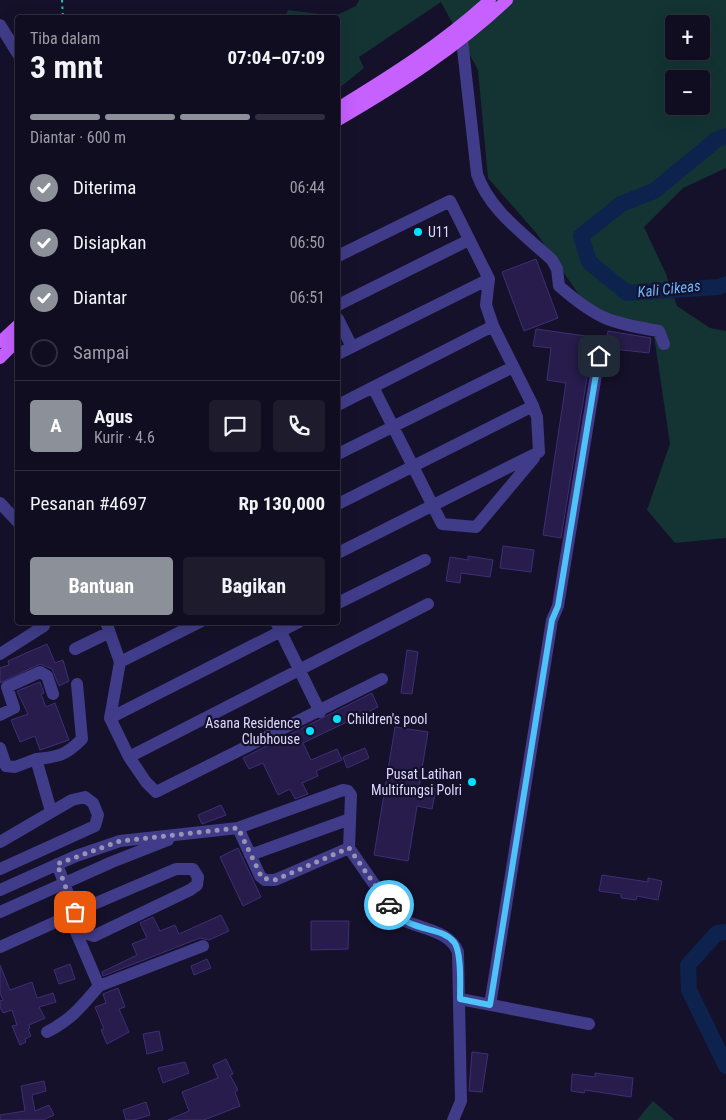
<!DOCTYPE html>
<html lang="id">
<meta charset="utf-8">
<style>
:root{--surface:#100d20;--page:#1e1b2d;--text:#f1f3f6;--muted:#9c9ca5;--line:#302d3e;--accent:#8c9099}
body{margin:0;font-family:"Roboto Condensed",sans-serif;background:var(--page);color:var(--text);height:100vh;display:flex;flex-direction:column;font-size:19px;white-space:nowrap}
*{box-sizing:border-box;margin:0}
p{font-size:16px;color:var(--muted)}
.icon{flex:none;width:28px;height:28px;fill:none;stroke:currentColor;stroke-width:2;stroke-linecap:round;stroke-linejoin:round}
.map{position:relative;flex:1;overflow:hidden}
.sheet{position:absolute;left:15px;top:15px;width:325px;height:610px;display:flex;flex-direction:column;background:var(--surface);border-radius:5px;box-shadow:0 5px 20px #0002,0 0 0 1px var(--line)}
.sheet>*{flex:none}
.fabs{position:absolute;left:665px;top:15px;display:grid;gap:10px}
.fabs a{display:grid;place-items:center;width:45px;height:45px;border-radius:5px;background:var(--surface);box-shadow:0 5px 20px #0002,0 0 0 1px var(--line);font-size:25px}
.pin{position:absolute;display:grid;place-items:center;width:42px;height:42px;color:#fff;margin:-21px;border-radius:10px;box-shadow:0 2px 8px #0006}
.courier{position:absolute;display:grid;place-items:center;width:50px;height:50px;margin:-25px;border:4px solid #4fc3f7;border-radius:50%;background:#fff;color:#222;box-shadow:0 1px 6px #0007}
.headline em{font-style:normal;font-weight:700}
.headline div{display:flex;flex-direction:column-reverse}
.headline{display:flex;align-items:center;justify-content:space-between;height:85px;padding:0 15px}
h1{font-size:32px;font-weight:700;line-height:38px}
.bar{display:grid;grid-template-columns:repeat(4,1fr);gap:8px 5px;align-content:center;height:60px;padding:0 15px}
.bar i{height:6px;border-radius:4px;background:var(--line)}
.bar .on{background:var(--accent)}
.bar p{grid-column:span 4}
.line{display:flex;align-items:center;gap:12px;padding:0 15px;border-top:1px solid var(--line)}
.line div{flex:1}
.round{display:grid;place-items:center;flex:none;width:52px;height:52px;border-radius:5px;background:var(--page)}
ol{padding:0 15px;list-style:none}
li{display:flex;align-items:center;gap:15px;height:55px}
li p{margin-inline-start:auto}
li .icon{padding:5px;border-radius:50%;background:var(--accent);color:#fff;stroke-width:4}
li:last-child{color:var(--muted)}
li i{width:28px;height:28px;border:2px solid var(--line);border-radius:50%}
.action{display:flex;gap:10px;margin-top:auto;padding:10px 15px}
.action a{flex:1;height:58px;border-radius:5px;background:var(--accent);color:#fff;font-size:20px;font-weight:700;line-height:58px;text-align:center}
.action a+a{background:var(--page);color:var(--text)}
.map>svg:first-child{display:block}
.green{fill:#133433;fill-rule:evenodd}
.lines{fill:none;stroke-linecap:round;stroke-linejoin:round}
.river{stroke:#0d234d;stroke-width:16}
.building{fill:#271c4b;stroke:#3e2f77}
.path{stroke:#30bcb6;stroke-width:2;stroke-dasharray:2.5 4;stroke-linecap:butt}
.minor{stroke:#403c89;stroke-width:12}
.major{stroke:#c660ff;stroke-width:12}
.done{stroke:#9893b4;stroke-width:5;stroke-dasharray:0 9}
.route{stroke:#4fc3f7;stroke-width:6}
.poi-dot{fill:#05e2ff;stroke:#15112a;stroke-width:2}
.labels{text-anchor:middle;stroke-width:4.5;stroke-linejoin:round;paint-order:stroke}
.poi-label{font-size:14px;fill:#ded9ff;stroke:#15112a;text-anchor:start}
.water-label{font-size:15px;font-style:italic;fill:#67b6ff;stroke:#15112a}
</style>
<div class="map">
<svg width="726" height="1120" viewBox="0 0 726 1120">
<rect width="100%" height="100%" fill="#15112a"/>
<path class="green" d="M359,0H726V168L683,188L644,227L666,274L677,306L710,328L726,331V538L675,543L647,510L670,444L653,329L593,315L537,234L488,178L478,70L441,2L359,57L364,68L338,89V18H284L288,10L335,16L356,6ZM674,24H701V51H674ZM674,79H701V106H674Z
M653,1101L675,1120H637Z"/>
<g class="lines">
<path class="river" d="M726,136L716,140L654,191L621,204L581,236L589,262L627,293L719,287L726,284
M726,932L717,933L688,965L689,990L726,1066"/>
</g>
<path class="building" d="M536,259L558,318L524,331L502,272Z
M536,329L586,336L583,358L590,359L561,538L543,535L566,383L547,380L551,348L533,346Z
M608,331L651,338L649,353L605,348Z
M503,546L534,550L531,572L500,568Z
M468,556L493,560L490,577L461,573L460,583L446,581L450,557L468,560Z
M47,644L55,663L63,660L69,681L59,686L52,669L40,664L0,683V668L9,665L8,661Z
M407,650L418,652L412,694L401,693Z
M40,682L44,693L41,694L46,707L55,703L69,740L40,750L35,736L20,742L11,720L28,714L17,691Z
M372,693L378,707L303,743L311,760L337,749L342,760L316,771L318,776L302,783L308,794L295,799L290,789L278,795L263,763L249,769L243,758Z
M395,727L428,732L419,787L436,789L432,809L417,806L408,861L374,855Z
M365,748L369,758L347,768L343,757Z
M221,805L226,815L202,824L198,815Z
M238,848L261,897L243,906L220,857Z
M602,875L648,882V878L662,881L658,900L637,896L636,900L621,898V894L599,891Z
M221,915L229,931L209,940L200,938L103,976L102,972L137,955L132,944L147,938L140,923L153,917L160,931L175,925L179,934Z
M311,921H349L348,949L311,950Z
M207,959L211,968L194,975L191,966Z
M70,964L75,979L59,984L54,970Z
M0,965L10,990L32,982L37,998L53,993L56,1002L39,1007L45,1018L29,1025L30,1028L28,1029L31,1036L25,1039L26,1042L20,1045L12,1026L17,1025L12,1010L3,1013L0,1007V1001L3,1000L0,993Z
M118,988L125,1007L119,1009L129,1032L107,1044L101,1030L104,1029L95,1007L106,1003L103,994Z
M159,1031L163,1050L147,1054L143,1034Z
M472,1052L488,1054L482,1092L469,1091Z
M226,1059L233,1074L230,1075L238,1090L235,1092L240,1106L204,1120H168L189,1111L182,1092L218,1078L213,1065Z
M185,1062L189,1073L163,1083L158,1068Z
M595,1073L633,1078L631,1097L585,1090L584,1093L571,1091L572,1074L595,1077Z
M44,1081L46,1091L32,1095L35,1111L49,1105L54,1115L43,1120H0V1115L25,1111L21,1086Z
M146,1102L150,1115L134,1120H126L123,1110Z"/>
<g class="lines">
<path class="path" d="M62,0L63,18"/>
<path class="minor" d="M0,25L18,54
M462,40L477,174C489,210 525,235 552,260L557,269L559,286C597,319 610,323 659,331L664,344
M338,256L450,201L489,279L486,305L493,326L533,406L537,417L539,452L338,553
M338,305L469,240
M338,319L352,347
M338,354L489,279
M373,387L442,524L476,527L534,458
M338,405L493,326
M338,454L513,367
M0,503L18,522
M338,504L533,406
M338,603L425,560
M106,622L120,662L110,718L129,757L146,782L156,792L382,679
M276,622L320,712
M75,649L108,633
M0,654L44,626
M120,662L200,622
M0,715L14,708L7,687L40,672L47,676L53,694
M110,718L299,622
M0,748L6,766L15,767L36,759L51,811
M129,757L428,604
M36,759C59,757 66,755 82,739L77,684
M0,842L72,800L85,797L93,803L98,815L95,826L0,869
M349,848L397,917C417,929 449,929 458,952L461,1101L453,1120
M250,855L350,819
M57,864L75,912L88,934L94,936L190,890L197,885L198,877L193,869H176L75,912
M0,890L76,856L120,841L238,828L343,790L348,791L351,795L349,848L275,880H265L260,876L238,828
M0,912L112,862L168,840
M0,947L60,920L70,924L76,932L99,986L203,946
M460,999L589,1024
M490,1005L552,620L558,606L599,356
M47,1032C72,1019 81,1007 99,986"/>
<path class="major" d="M338,108C392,75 443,43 490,0
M338,120C398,85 455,49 507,0
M0,342L18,325
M0,358L18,340"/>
</g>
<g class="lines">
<path class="done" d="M75,912L57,864L120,841L238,828L262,878L275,880L349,848L389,905"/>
<path class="route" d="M389,905C409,935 439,924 454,942C462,952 460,987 460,999L490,1005L552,620L558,606L599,356"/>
</g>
<g class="poi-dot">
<circle cx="418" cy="232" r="5"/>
<circle cx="337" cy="719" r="5"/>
<circle cx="310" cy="731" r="5"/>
<circle cx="472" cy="782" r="5"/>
</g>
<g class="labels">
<g class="poi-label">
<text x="428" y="237">U11</text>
<text x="347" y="724">Children's pool</text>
<text x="300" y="728" text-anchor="end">Asana Residence<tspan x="300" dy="16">Clubhouse</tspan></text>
<text x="462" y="779" text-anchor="end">Pusat Latihan<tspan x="462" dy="16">Multifungsi Polri</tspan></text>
</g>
<g class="water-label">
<text transform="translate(669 289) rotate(-6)" y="5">Kali Cikeas</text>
</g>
</g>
</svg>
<div class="fabs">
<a>+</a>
<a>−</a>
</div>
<div class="pin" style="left:75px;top:912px;background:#ea580c"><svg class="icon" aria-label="bag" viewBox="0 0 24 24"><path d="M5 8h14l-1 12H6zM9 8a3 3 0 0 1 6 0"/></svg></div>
<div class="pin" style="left:599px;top:356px;background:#1f2937"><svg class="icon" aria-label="home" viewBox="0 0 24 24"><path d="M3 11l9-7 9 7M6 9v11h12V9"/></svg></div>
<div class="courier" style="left:389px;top:905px"><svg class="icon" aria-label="car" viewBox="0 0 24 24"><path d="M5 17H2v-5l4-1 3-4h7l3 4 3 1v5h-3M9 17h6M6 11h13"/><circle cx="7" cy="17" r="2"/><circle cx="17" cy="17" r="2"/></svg></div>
<section class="sheet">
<div class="headline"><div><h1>3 mnt</h1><p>Tiba dalam</p></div><em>07:04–07:09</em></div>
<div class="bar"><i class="on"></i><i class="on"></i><i class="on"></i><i></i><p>Diantar · 600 m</p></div>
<ol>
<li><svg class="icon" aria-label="check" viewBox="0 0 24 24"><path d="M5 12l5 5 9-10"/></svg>Diterima<p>06:44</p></li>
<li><svg class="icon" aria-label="check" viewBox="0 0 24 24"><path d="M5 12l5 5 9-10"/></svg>Disiapkan<p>06:50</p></li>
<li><svg class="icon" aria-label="check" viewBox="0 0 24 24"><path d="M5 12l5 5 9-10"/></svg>Diantar<p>06:51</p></li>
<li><i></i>Sampai</li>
</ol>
<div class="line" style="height:90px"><b class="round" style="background:var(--accent);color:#fff">A</b><div><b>Agus</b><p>Kurir · 4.6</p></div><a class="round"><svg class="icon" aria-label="chat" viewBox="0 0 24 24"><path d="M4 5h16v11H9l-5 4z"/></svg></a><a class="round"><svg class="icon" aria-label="phone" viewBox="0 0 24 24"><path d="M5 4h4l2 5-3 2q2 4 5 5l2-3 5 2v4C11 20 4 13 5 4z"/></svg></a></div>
<div class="line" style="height:65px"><div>Pesanan #4697</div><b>Rp 130,000</b></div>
<div class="action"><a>Bantuan</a><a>Bagikan</a></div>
</section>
</div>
